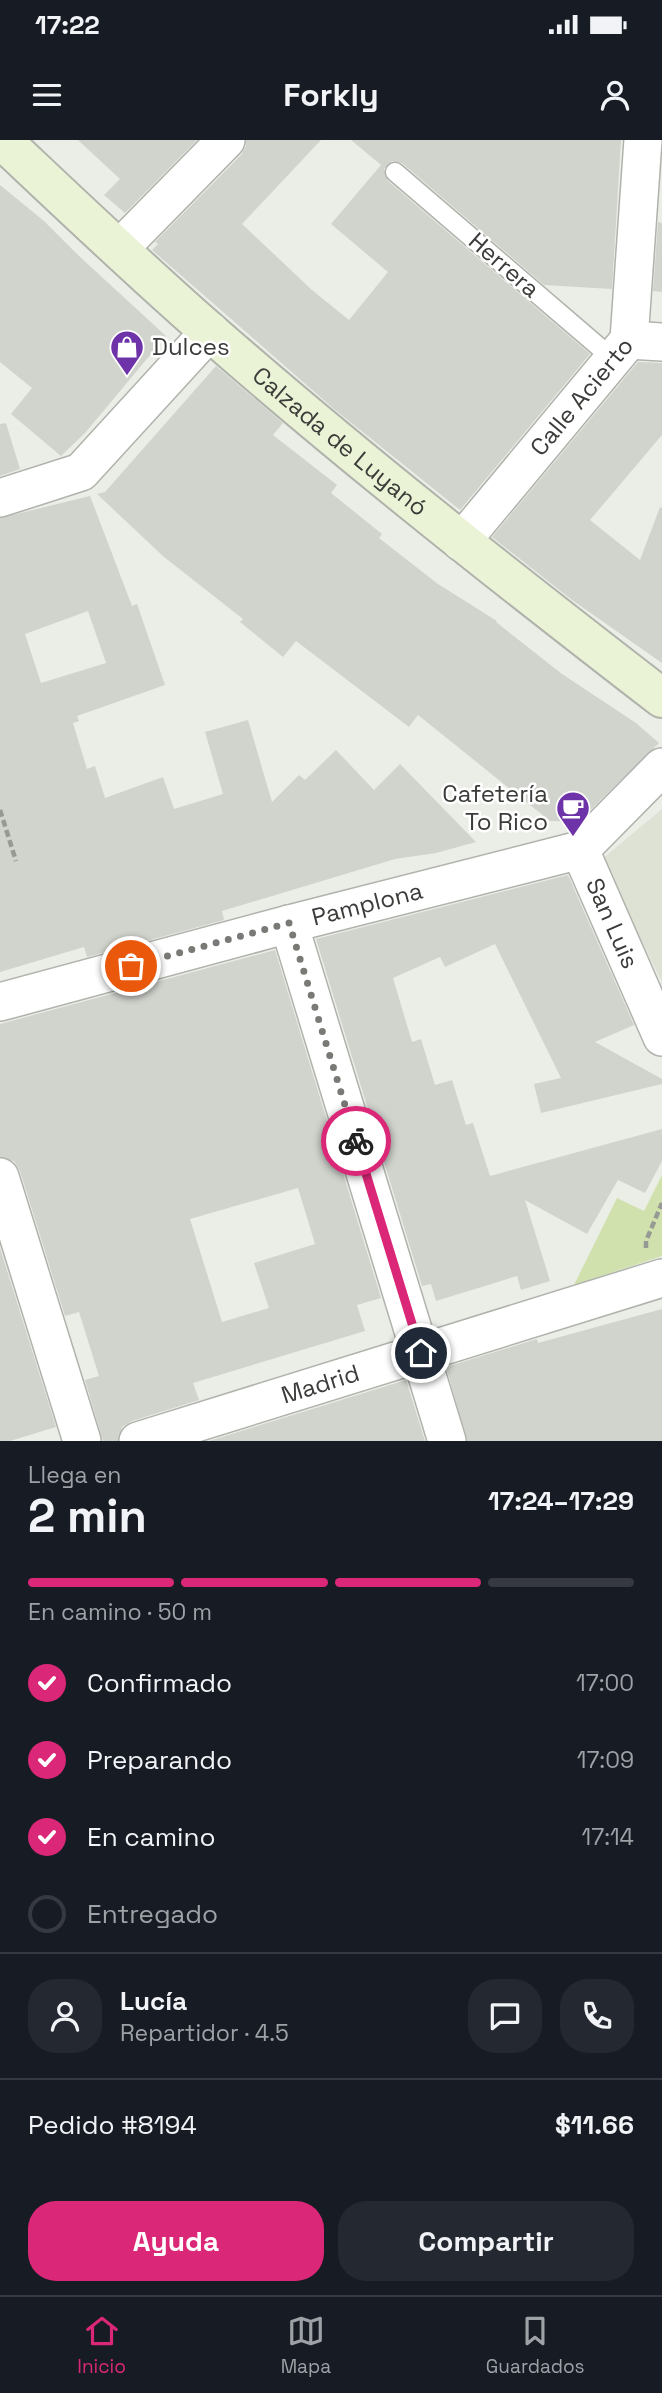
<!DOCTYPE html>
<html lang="es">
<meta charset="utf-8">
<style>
:root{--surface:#171b24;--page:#242831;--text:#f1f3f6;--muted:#9ea1a6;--line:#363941;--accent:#db2777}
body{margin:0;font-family:"Space Grotesk",sans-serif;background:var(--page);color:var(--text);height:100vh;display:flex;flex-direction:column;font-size:26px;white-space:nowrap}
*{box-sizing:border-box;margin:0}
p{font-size:23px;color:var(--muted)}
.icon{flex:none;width:38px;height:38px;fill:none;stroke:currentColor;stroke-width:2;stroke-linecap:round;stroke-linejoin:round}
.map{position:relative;height:1301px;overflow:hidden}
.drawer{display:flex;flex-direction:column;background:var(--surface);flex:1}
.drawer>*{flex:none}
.pin{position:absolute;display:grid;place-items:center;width:60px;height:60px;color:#fff;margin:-30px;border:4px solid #fff;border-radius:50%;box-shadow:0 2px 7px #0007}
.courier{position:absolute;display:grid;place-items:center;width:70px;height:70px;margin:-35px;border:5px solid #db2777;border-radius:50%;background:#fff;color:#222;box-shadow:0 2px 9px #0007}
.summary em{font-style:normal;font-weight:700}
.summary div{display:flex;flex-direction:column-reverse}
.summary{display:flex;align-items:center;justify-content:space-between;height:119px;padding:0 28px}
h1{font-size:46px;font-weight:700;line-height:52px}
.bar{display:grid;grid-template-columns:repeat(4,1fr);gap:10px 7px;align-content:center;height:84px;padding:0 28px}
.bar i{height:9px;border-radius:5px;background:var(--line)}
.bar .selected{background:var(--accent)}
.bar p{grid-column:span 4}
.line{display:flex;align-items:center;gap:18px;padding:0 28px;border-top:2px solid var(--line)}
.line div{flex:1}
.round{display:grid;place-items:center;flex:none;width:74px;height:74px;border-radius:28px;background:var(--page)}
ol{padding:0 28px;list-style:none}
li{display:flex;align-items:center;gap:21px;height:77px}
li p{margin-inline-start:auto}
li .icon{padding:7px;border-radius:50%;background:var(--accent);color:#fff;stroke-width:4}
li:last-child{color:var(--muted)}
li i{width:38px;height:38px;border:4px solid var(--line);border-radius:50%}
.action{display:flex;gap:14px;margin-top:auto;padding:14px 28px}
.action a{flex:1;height:80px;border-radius:28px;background:var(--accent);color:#fff;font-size:28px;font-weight:700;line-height:80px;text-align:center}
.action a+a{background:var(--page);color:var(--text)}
.status{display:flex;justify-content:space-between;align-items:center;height:49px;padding:0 35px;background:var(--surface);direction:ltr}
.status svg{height:19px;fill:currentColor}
header{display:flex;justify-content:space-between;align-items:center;height:91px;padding:0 28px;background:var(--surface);font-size:32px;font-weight:700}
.tabs{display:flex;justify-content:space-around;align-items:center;height:98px;border-top:2px solid var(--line);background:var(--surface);font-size:19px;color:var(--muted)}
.tabs a{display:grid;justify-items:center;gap:4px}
.tabs .selected{color:var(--accent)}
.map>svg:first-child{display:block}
.built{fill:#dee2d5}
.green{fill:#d0e1ad}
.building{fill:#d1d3cd;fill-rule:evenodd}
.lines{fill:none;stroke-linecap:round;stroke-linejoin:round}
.lane-casing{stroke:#b0b3ac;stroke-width:21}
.street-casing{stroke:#b0b3ac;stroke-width:40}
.secondary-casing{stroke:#b0b3ac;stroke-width:42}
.path{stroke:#979994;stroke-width:4.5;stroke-dasharray:7 3.5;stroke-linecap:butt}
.lane{stroke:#fff;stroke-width:18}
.street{stroke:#fff;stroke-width:37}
.secondary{stroke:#ebf3d6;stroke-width:38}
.done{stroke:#797a76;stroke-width:7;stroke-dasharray:0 12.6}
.route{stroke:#db2777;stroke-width:9}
.labels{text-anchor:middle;stroke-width:5;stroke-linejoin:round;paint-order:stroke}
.street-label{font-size:24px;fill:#3b3c39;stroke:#fff}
.poi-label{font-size:24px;fill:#3b3c39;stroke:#fff;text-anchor:start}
</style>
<div class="status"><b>17:22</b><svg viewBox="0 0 49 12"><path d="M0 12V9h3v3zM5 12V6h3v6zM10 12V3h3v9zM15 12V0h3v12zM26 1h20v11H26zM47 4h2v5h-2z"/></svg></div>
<header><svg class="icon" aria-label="menu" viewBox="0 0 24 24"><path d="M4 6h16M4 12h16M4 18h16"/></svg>Forkly<svg class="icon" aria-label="person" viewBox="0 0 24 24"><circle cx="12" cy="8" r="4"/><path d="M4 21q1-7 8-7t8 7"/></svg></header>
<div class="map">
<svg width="662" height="1301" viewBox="0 0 662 1301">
<rect width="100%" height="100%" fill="#ebeee7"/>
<path class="built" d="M662,669V842L601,720Z"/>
<path class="green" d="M662,1035V1116L574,1145L617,1058L644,1071Z"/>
<path class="building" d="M78,0H197L125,73L104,55L120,39Z
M246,0H321L242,84L312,150L349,180L388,132L331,84L381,25L351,0H621L612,149L544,145L402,23L392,21L384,29L388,41L590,214L460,370L334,269L152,110L158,104L155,102L241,15L246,6Z
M0,45L44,81L79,116L166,196L85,293L61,316L11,274L32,248L0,222Z
M658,82L662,83V152L653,151Z
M638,222L662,223V295L590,380L640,420L660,367L662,368V523L572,460L492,397Z
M216,226L283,283L273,295L337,345L331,353L382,394L379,398L438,444L497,481L496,482L562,534L636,583L659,603L578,682L550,681L418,575L409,587L296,501L283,517L240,482L243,479L164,417L97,354L105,352Z
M6,283L20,329L0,336V284Z
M90,356L132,466L137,464L165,545L77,576L79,581L73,583L87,629L95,626L105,658L163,637L174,669L223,654L205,592L248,580L272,662L299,635L305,640L336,610L374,650L400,624L476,702L436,713L395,719L222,771L224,780L87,817L84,807L0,832V378ZM88,471L106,523L41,543L25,494Z
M568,735L634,885L595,902L662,939V944L541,973L534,944L561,938L495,804L445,827L440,817L393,838L412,902L421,899L435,945L452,940L466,985L473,983L490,1036L662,989V1021L645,1053L618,1040L587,1094L525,1060L550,1141L521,1150L517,1136L436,1161L431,1144L422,1146L316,799Z
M275,810L381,1158L357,1165L365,1191L193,1243L199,1260L132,1281L122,1287L118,1301H103L85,1240L99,1236L79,1172L65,1176L20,1031L14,1021L0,1017V884ZM298,1048L315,1104L254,1123L269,1168L222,1182L190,1079Z
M0,1108L56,1287L10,1301H0Z
M662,1169V1301H467L446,1227L537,1199L538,1203Z
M406,1240L425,1301H209Z"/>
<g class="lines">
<g class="lane-casing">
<path id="lane" d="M395,32L612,218"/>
</g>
<g class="street-casing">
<g id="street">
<path d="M119,109L226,0"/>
<path d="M629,200L662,202"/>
<path d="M0,358L81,332L210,191"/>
<path id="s1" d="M461,402L629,200L643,0"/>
<path id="s2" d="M580,710L662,897"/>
<path d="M289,784L447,1301"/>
<path id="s3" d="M0,862L289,784L580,710L662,627"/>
<path d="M0,1037L82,1301"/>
<path id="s4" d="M138,1301L662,1138"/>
</g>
</g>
<g class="secondary-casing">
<g id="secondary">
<path id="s5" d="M2,0C70,64 138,129 209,191C355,319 508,439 662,558"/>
</g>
</g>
<path class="path" d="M0,670L16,721
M646,1108V1101L662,1063"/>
<use href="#lane" class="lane"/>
<use href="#street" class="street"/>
<use href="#secondary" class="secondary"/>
</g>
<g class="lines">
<path class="done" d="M131,826L289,783L356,1001"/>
<path class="route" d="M356,1001L421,1213"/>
</g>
<defs>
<g id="shop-pin" transform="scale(1.75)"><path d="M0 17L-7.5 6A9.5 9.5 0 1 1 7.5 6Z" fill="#6e33a8" stroke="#fff"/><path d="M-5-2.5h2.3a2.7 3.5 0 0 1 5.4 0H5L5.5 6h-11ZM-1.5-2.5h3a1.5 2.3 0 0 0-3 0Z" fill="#fff"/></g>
<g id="cafe-pin" transform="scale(1.75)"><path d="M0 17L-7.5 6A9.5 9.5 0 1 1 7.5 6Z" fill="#6e33a8" stroke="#fff"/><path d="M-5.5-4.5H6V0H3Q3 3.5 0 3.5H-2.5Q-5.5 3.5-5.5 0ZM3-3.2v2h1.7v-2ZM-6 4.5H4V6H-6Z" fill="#fff"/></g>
</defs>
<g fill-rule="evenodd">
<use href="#shop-pin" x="127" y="207"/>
<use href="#cafe-pin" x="573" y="668"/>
</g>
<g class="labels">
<g class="street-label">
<text transform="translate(504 125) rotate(41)" y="8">Herrera</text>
<text dy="8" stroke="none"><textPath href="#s1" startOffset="189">Calle Acierto</textPath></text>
<text dy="8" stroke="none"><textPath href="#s5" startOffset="453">Calzada de Luyanó</textPath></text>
<text dy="8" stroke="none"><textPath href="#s3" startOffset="380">Pamplona</textPath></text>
<text dy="8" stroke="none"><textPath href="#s2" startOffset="80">San Luis</textPath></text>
<text dy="8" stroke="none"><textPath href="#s4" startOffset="191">Madrid</textPath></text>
</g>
<g class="poi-label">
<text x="152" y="215">Dulces</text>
<text x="548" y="662" text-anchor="end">Cafetería<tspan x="548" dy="28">To Rico</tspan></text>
</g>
</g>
</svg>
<div class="pin" style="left:131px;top:826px;background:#ea580c"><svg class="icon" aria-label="bag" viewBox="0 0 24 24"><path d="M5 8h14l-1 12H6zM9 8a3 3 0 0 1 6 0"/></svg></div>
<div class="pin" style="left:421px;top:1213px;background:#1f2937"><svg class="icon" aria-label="home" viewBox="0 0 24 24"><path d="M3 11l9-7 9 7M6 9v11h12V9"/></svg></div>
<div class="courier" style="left:356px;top:1001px"><svg class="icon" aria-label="bike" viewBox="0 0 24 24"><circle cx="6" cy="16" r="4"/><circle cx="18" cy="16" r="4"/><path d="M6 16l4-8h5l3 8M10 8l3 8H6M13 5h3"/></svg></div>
</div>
<section class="drawer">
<div class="summary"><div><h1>2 min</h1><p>Llega en</p></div><em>17:24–17:29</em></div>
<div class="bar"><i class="selected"></i><i class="selected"></i><i class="selected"></i><i></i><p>En camino · 50 m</p></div>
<ol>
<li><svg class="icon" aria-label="check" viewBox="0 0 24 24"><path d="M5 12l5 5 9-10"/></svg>Confirmado<p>17:00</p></li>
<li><svg class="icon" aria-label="check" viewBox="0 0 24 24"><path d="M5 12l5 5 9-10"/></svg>Preparando<p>17:09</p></li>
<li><svg class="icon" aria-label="check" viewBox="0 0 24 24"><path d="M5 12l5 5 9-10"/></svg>En camino<p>17:14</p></li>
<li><i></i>Entregado</li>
</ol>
<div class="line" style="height:126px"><a class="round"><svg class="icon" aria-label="person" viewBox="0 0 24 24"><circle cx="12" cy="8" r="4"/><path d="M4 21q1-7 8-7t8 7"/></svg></a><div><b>Lucía</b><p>Repartidor · 4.5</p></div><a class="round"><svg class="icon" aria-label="chat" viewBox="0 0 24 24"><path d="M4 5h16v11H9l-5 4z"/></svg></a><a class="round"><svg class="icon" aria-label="phone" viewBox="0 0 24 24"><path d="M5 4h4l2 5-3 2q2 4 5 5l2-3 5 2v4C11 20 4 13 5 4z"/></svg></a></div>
<div class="line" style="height:91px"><div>Pedido #8194</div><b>$11.66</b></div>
<div class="action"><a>Ayuda</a><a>Compartir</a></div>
</section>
<nav class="tabs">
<a class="selected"><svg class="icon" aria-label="home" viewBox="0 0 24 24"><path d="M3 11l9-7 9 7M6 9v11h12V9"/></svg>Inicio</a>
<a><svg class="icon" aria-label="map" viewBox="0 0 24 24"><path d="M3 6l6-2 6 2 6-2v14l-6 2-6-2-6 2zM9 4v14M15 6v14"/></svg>Mapa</a>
<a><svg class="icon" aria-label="saved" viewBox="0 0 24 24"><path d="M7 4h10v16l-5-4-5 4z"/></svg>Guardados</a>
</nav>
